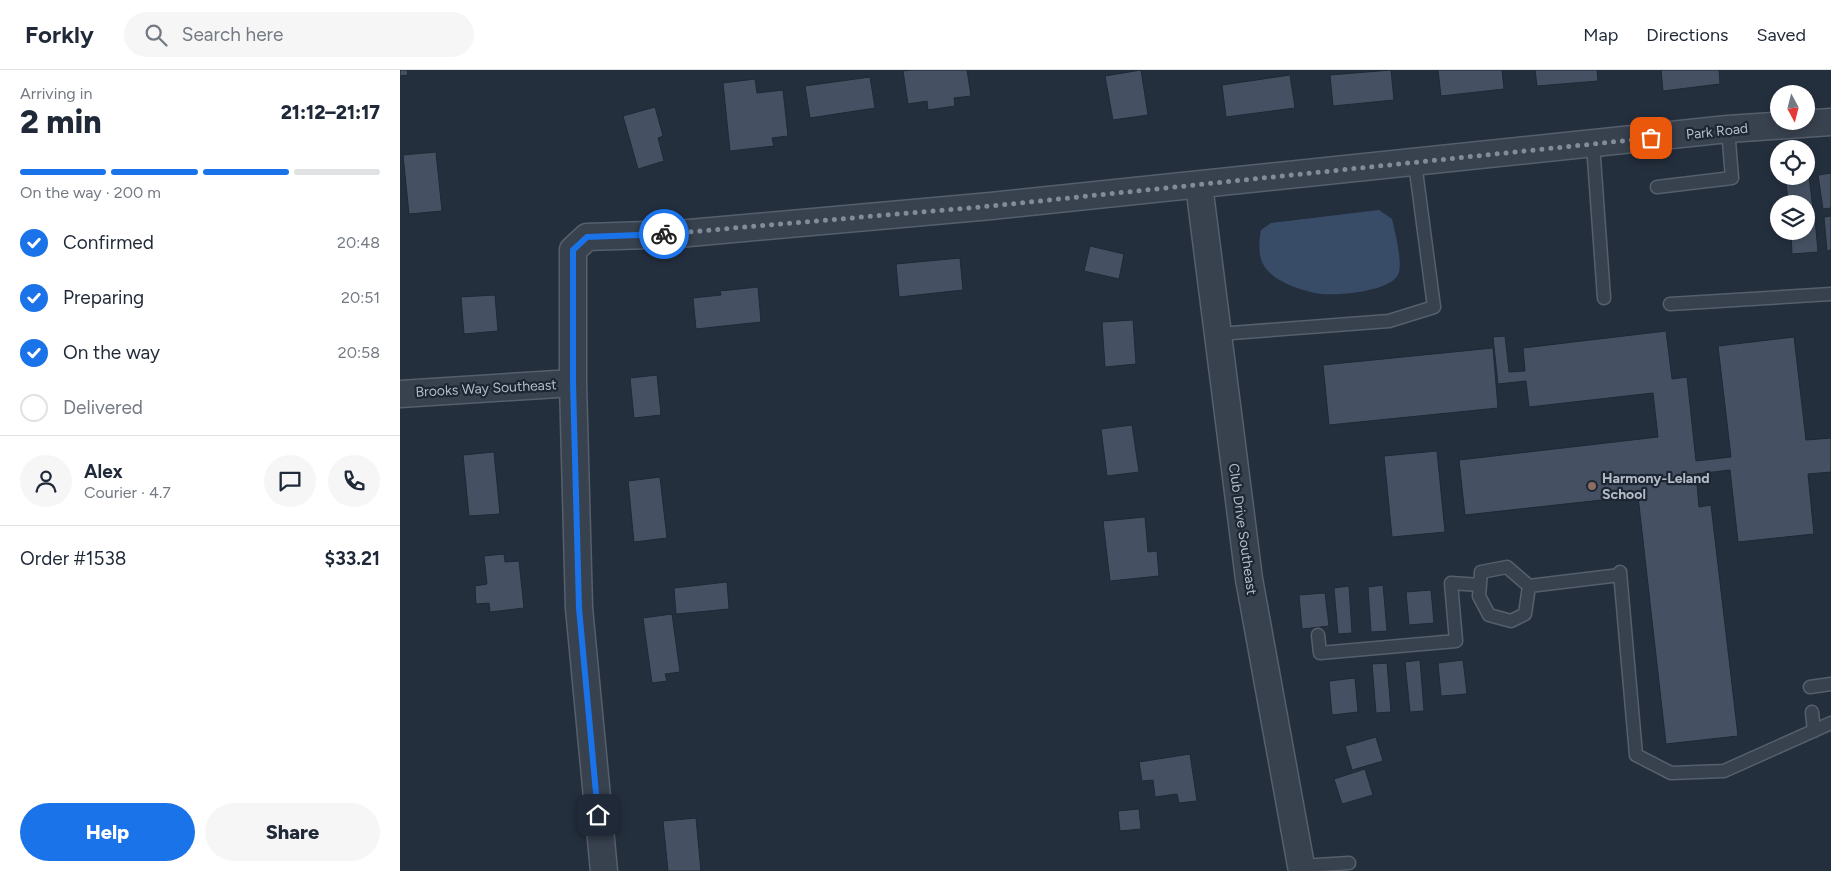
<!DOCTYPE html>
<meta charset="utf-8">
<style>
:root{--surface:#fff;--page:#f6f6f7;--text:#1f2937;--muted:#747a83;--line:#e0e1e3;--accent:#1a73e8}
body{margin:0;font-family:Figtree,sans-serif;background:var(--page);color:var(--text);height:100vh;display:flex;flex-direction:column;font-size:19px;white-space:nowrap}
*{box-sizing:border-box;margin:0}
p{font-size:16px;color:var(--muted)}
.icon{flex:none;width:28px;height:28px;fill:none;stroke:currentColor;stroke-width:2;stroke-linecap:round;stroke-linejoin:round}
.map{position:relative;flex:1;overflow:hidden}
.panel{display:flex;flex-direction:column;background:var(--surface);width:400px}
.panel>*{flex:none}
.needle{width:32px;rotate:173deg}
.buttons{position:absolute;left:1370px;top:15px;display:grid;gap:10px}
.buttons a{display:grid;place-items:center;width:45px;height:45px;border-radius:50%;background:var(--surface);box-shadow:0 2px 8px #0003;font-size:25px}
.pin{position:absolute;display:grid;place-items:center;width:42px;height:42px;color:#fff;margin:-21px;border-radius:10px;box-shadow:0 2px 8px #0006}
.courier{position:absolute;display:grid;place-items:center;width:50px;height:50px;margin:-25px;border:4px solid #1a73e8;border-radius:50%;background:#fff;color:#222;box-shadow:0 1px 6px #0007}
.headline em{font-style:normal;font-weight:800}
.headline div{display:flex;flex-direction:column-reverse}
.headline{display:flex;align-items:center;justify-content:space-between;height:85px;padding:0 20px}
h1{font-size:32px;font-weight:800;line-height:38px}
.bar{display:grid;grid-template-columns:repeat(4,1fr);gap:8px 5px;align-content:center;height:60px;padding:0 20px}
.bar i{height:6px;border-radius:4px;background:var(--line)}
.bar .active{background:var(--accent)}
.bar p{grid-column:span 4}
.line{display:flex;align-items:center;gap:12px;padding:0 20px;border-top:1px solid var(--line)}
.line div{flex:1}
.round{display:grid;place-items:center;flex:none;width:52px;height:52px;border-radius:26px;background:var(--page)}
ol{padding:0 20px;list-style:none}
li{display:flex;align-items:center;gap:15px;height:55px}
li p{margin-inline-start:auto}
li .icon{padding:5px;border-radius:50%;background:var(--accent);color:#fff;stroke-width:4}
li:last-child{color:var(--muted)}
li i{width:28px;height:28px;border:2px solid var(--line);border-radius:50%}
.cta{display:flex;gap:10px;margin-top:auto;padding:10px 20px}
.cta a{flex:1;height:58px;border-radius:30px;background:var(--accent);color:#fff;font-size:20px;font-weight:800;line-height:58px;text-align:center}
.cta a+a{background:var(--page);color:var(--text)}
header{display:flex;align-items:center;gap:30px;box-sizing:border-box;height:70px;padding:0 25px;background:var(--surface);border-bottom:1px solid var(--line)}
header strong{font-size:24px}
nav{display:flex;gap:28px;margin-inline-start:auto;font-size:18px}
.search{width:350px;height:45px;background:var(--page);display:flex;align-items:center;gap:12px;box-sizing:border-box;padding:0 18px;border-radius:28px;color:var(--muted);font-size:19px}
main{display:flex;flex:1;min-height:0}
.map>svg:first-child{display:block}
.water{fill:#394c67}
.building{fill:#455162;stroke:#1f2835}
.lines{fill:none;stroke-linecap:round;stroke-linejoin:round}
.service-casing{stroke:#565f6c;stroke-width:15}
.minor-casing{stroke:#565f6c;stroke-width:29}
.service{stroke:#38414e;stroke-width:12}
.minor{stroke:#38414e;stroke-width:26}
.done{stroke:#828b98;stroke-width:5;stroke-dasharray:0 9}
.route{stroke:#1a73e8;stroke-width:6}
.education-dot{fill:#8d6e63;stroke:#1d2633;stroke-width:2}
.labels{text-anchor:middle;stroke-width:4.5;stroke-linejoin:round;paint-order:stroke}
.street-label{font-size:14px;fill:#b4bcc9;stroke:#1d2633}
.poi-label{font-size:14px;font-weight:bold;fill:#b4bcc9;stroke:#1d2633;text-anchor:start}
</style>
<header>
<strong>Forkly</strong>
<div class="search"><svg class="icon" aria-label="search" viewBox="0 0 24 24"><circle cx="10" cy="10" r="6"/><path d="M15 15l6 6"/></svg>Search here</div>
<nav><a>Map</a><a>Directions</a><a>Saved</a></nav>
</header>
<main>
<section class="panel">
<div class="headline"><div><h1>2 min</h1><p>Arriving in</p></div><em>21:12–21:17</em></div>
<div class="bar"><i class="active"></i><i class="active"></i><i class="active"></i><i></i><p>On the way · 200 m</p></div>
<ol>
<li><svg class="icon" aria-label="check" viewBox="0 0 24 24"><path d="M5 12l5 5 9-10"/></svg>Confirmed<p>20:48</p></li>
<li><svg class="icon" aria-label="check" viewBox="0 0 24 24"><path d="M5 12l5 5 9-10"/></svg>Preparing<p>20:51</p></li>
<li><svg class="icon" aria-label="check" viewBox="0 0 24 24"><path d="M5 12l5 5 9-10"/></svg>On the way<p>20:58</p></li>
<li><i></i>Delivered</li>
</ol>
<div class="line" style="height:90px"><a class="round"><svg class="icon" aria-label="person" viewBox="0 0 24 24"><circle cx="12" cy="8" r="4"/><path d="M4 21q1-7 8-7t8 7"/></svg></a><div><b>Alex</b><p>Courier · 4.7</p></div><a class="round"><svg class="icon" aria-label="chat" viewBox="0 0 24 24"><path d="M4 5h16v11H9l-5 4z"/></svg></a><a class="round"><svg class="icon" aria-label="phone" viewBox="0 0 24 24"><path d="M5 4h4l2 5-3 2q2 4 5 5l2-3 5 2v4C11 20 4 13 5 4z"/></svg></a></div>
<div class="line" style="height:65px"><div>Order #1538</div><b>$33.21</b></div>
<div class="cta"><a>Help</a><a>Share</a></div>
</section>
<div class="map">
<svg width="1431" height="801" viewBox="0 0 1431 801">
<rect width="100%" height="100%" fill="#242f3e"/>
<path class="water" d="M979,140L992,149C995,163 1002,188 999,202C995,222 932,227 915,223C898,219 872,211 863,194C858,184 859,171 861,160L871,153Z"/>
<path class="building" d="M0,0H7L8,5L0,6Z
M510,0H567L571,26L554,28L555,36L528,40L527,31L508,34L503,1Z
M741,0L748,45L713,50L705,6Z
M991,0L994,30L933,36L930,5Z
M1038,0H1102L1104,19L1041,26Z
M1135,0H1197L1198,11L1137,16Z
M1261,0H1319L1320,14L1263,21Z
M890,5L895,38L826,47L822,15Z
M470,7L475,38L410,48L405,16Z
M355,9L357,23L383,20L388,66L372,68L374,76L330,81L323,13Z
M255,37L263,66L258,68L264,91L238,99L223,46Z
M36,82L42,141L9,144L3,85Z
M1431,103V138L1423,139L1418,105Z
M1409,106L1413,139L1406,140V134H1389L1385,109Z
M1431,146V180L1427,181L1424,147Z
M1415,149L1418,182L1392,184L1391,161H1406V150Z
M690,176L724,184L719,209L684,201Z
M560,188L563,220L499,227L496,194Z
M358,217L361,252L296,259L293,228L321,225L320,221Z
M95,225L98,261L64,264L61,227Z
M733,250L736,294L705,297L702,252Z
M1266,261L1272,309L1287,307L1296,391L1331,387L1318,276L1394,267L1406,370L1431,368V402L1408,404L1414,464L1338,472L1330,400L1296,404L1299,437L1311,435L1338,666L1266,674L1238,426L1065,445L1059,390L1258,367L1253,323L1129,337L1126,311L1098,314L1093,267L1105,266L1109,302L1125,301L1123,278Z
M1093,278L1098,338L929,355L923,295Z
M257,305L261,345L234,348L230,308Z
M732,355L739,402L707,406L701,359Z
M1037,381L1045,462L992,467L984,386Z
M94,382L100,444L69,446L63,385Z
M260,407L267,468L234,472L228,411Z
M745,447L748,482L757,481L759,506L710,511L703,451Z
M104,484L105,492L119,491L124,538L90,542L89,533L76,534L75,516L87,514L84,486Z
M327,512L329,539L276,544L274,518Z
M983,515L987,561L971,562L968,517Z
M949,516L952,563L938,564L934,518Z
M1031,520L1034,553L1009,555L1006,522Z
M925,523L929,556L902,559L899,525Z
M272,544L280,602L265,604L267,611L252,613L243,548Z
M1020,590L1024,641L1010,642L1005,592Z
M1063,590L1067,624L1041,626L1038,593Z
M987,593L991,642L976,643L972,594Z
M955,608L958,642L932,645L929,611Z
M976,667L983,691L952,700L945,676Z
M790,684L797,731L779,733L777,724L755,727L753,710L742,711L739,692Z
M965,699L973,725L942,734L934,709Z
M739,739L741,759L720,761L718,741Z
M296,748L301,801H268L263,751Z"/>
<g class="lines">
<g class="service-casing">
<path id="service" d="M1193,74L1204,228
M1257,117L1332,108L1328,59
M1270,234L1431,224
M818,264L989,251L1034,237L1015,93
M1220,502L1236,685L1271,703L1324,701L1431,653
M1129,516L1107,497L1081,502L1079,526L1089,545L1111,551L1125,544L1129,516L1220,505
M918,565L920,583L1056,571L1051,513L1080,515
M1410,617L1431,614
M1412,642L1414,661
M901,796L949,793"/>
</g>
<g class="minor-casing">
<path id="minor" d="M799,115L849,509L902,801
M0,324L173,313
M204,801L179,538L173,313V180L187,167L278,164L591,136L1328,59L1431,52"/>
</g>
<use href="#service" class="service"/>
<use href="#minor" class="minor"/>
</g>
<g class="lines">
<path class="done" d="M264,164L591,136L1251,68"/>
<path class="route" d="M198,745L179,538L173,313V180L187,167L264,164"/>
</g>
<circle class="education-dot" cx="1192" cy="416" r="5"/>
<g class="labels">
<g class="street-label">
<text transform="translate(1317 61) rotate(-6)" y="5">Park Road</text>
<text transform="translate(86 318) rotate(-3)" y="5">Brooks Way Southeast</text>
<text transform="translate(843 459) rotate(82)" y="5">Club Drive Southeast</text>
</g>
<g class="poi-label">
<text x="1202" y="413">Harmony-Leland<tspan x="1202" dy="16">School</tspan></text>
</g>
</g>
</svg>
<div class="buttons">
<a><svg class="needle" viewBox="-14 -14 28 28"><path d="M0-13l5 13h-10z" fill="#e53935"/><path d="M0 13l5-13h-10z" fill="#747a83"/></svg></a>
<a><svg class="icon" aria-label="locate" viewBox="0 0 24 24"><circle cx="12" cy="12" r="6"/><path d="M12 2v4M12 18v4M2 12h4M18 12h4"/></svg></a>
<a><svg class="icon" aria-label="layers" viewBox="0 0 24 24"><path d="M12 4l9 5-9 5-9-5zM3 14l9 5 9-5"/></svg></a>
</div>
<div class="pin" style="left:1251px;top:68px;background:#ea580c"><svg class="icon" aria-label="bag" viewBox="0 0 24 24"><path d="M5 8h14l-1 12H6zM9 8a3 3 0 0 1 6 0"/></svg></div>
<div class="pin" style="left:198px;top:745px;background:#1f2937"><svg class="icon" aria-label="home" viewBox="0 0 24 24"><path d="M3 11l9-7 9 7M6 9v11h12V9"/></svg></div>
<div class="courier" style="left:264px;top:164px"><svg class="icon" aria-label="bike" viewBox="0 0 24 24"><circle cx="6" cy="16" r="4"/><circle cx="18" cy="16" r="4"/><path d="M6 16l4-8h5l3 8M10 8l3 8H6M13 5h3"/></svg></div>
</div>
</main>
